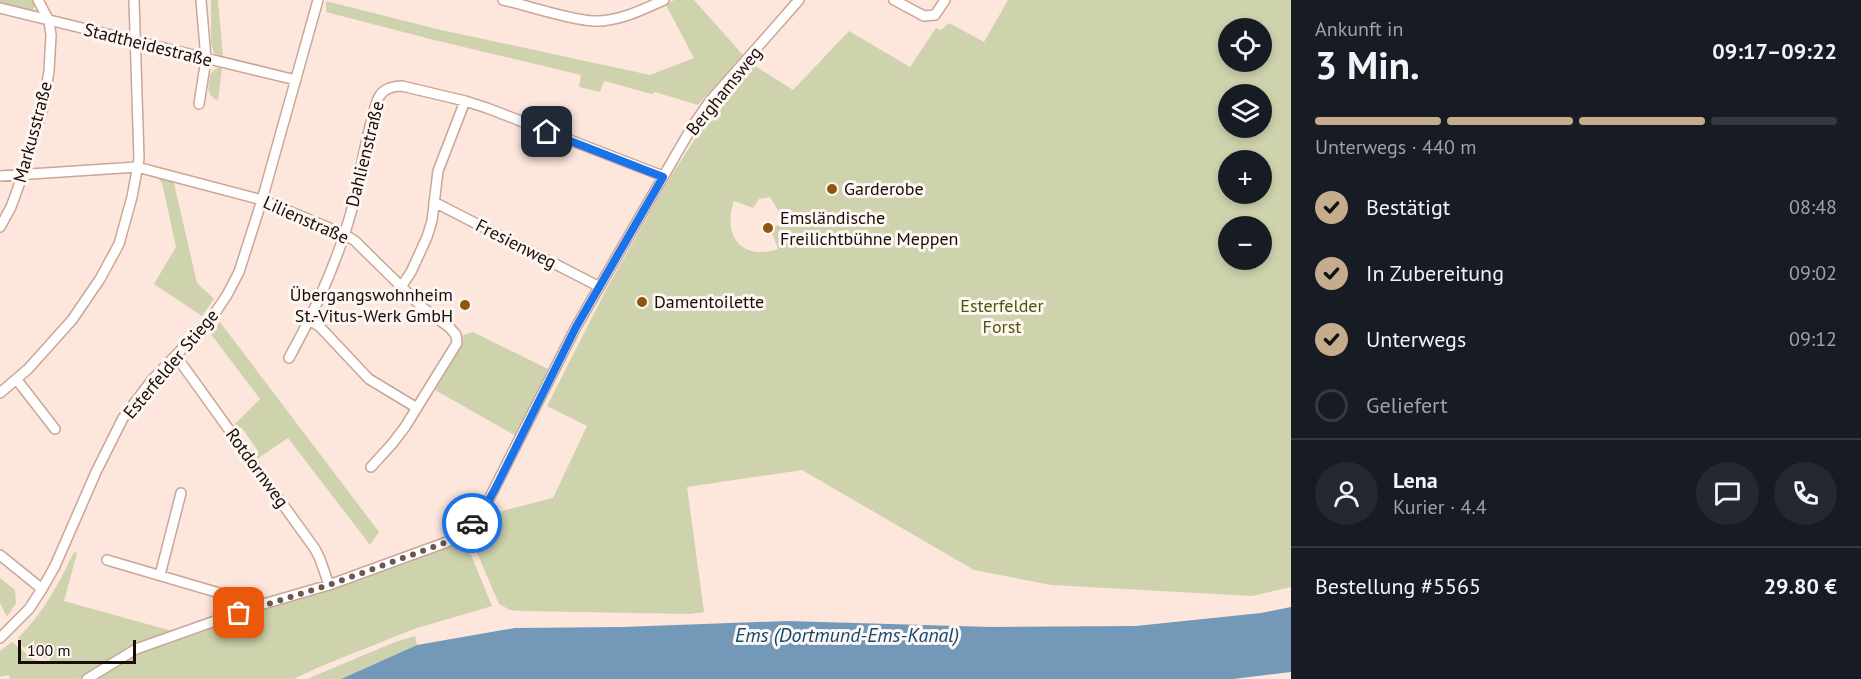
<!DOCTYPE html>
<html lang="de">
<meta charset="utf-8">
<style>
:root{--surface:#171b24;--page:#242831;--text:#f1f3f6;--muted:#9ea1a6;--line:#363941;--accent:#c4ac8d}
body{margin:0;font-family:"PT Sans",sans-serif;background:var(--page);color:var(--text);height:100vh;display:flex;flex-direction:column;font-size:22px;white-space:nowrap}
*{box-sizing:border-box;margin:0}
p{font-size:20px;color:var(--muted)}
.icon{flex:none;width:33px;height:33px;fill:none;stroke:currentColor;stroke-width:2;stroke-linecap:round;stroke-linejoin:round}
.map{position:relative;flex:1;overflow:hidden}
.sheet{display:flex;flex-direction:column;background:var(--surface);width:570px}
.sheet>*{flex:none}
.buttons{position:absolute;left:1218px;top:18px;display:grid;gap:12px}
.buttons a{display:grid;place-items:center;width:54px;height:54px;border-radius:50%;background:var(--surface);box-shadow:0 3px 9px #0003;font-size:30px}
.scale{position:absolute;left:18px;bottom:15px;width:118px;box-sizing:border-box;padding-left:6px;border:3px solid #190d08;border-top:0;font-size:16px;line-height:21px;white-space:nowrap;color:#190d08;-webkit-text-stroke:4px #fef6f3;paint-order:stroke}
.pin{position:absolute;display:grid;place-items:center;width:51px;height:51px;color:#fff;margin:-26px;border-radius:12px;box-shadow:0 3px 9px #0006}
.courier{position:absolute;display:grid;place-items:center;width:60px;height:60px;margin:-30px;border:4px solid #1a73e8;border-radius:50%;background:#fff;color:#222;box-shadow:0 2px 8px #0007}
.headline em{font-style:normal;font-weight:700}
.headline div{display:flex;flex-direction:column-reverse}
.headline{display:flex;align-items:center;justify-content:space-between;height:102px;padding:0 24px}
h1{font-size:39px;font-weight:700;line-height:45px}
.bar{display:grid;grid-template-columns:repeat(4,1fr);gap:9px 6px;align-content:center;height:72px;padding:0 24px}
.bar i{height:8px;border-radius:4px;background:var(--line)}
.bar .active{background:var(--accent)}
.bar p{grid-column:span 4}
.line{display:flex;align-items:center;gap:15px;padding:0 24px;border-top:2px solid var(--line)}
.line div{flex:1}
.round{display:grid;place-items:center;flex:none;width:63px;height:63px;border-radius:32px;background:var(--page)}
ol{padding:0 24px;list-style:none}
li{display:flex;align-items:center;gap:18px;height:66px}
li p{margin-inline-start:auto}
li .icon{padding:6px;border-radius:50%;background:var(--accent);color:#111;stroke-width:4}
li:last-child{color:var(--muted)}
li i{width:33px;height:33px;border:3px solid var(--line);border-radius:50%}
main{display:flex;flex:1;min-height:0}
.map>svg:first-child{display:block}
.green{fill:#ced3ad;fill-rule:evenodd}
.water{fill:#7498b8}
.lines{fill:none;stroke-linecap:round;stroke-linejoin:round}
.minor-casing{stroke:#caa697;stroke-width:12}
.minor{stroke:#fff;stroke-width:9}
.done{stroke:#695952;stroke-width:6;stroke-dasharray:0 10.8}
.route{stroke:#1a73e8;stroke-width:8}
.poi-dot{fill:#8e560d;stroke:#fef6f3;stroke-width:2}
.labels{text-anchor:middle;stroke-width:6;stroke-linejoin:round;paint-order:stroke}
.street-label{font-size:18px;fill:#190d08;stroke:#fef6f3}
.poi-label{font-size:18px;fill:#190d08;stroke:#fef6f3;text-anchor:start}
.park-label{font-size:18px;fill:#4f5509;stroke:#fef6f3}
.water-label{font-size:20px;font-style:italic;fill:#0c4a74;stroke:#fef6f3}
</style>
<main>
<div class="map">
<svg width="1291" height="679" viewBox="0 0 1291 679">
<rect width="100%" height="100%" fill="#fde6dc"/>
<path class="green" d="M0,0H33L35,5L32,12L0,4Z
M211,0H218L223,56L214,53L211,43Z
M674,0H694L743,55L698,105L655,92L652,94L604,81L600,92L579,87L581,75L434,40L326,12V1L437,29L650,75L694,58L666,5Z
M1008,0H1291V587L1252,596L1051,585L974,570L802,470L687,487L704,612L690,614L522,611L510,610L499,604L472,541L477,531L487,515L553,498L587,426L547,406L607,288L669,179L717,105L752,64L793,90L849,31L910,67L936,28L941,30L949,23L984,42ZM1228,28H1262V62H1228ZM1228,94H1262V128H1228ZM1228,160H1262V194H1228ZM770,197L778,210L781,223L771,230L778,249C741,261 722,235 734,201L753,208L759,199ZM1228,226H1262V260H1228Z
M217,68H222L218,100C205,96 208,84 211,73Z
M152,171L172,175L197,283L214,299L202,316L154,284L176,247L162,183Z
M220,322L379,532L370,545L288,438L257,459L258,451L242,428L233,426L260,399L210,333Z
M473,332L548,369L516,436L435,390L462,345L463,335Z
M464,538L492,606L414,629L319,667L294,679H96L137,653L261,610L369,575Z
M74,552L77,553L64,601L172,631L133,645L79,679H10L9,675L0,677V651L12,642L34,660L50,663V658C37,657 30,653 21,645L22,643L18,638C44,612 58,585 74,552Z
M0,578L15,590L16,603L7,617L0,603Z
M415,636L417,645L341,679H307L395,642Z"/>
<path class="water" d="M1291,607V672L1233,679H341L417,645L515,628L622,627L788,621L990,627L1136,626L1261,613Z"/>
<g class="lines">
<g class="minor-casing">
<path id="minor" d="M503,0C530,6 566,19 593,21C618,22 642,10 664,0
M894,0L924,16L935,15L945,0
M0,8L296,80
M199,104L206,59L201,0
M0,176L137,167L262,200L344,234L355,241L422,307L450,328L456,335L457,343L405,427L392,444L371,467
M434,202L598,286
M0,227L11,207L23,174L43,107L49,71L51,35L49,21L38,0
M401,287L411,272L427,237L432,221L438,171L465,101
M310,320L320,327L369,379L417,408
M176,356L315,549L320,559L329,585
M289,358C316,309 339,259 353,205C360,176 364,147 372,119C374,112 375,104 379,97C383,89 393,86 402,86L465,101L487,108L663,176
M17,380L55,429
M0,393L28,369L72,320L100,279L119,244L132,197L139,159L134,0
M0,555L42,589
M107,560L260,605
M160,575L181,493
M0,638L29,609L42,589L55,566L96,472L123,418L152,380L211,319L227,295L239,272L262,200L318,0
M87,679L136,649L260,605L329,585L447,542L463,531L485,507L576,327L692,127L710,101L799,0"/>
</g>
<use href="#minor" class="minor"/>
</g>
<g class="lines">
<path class="done" d="M239,613L329,585L447,542L457,536L472,523"/>
<path class="route" d="M472,523L485,507L495,489L576,327L663,177L547,132"/>
</g>
<g class="poi-dot">
<circle cx="832" cy="189" r="6"/>
<circle cx="768" cy="228" r="6"/>
<circle cx="642" cy="302" r="6"/>
<circle cx="465" cy="305" r="6"/>
</g>
<g class="labels">
<g class="street-label">
<text transform="translate(148 45) rotate(14)" y="6">Stadtheidestraße</text>
<text transform="translate(724 91) rotate(-51)" y="6">Berghamsweg</text>
<text transform="translate(33 132) rotate(-75)" y="6">Markusstraße</text>
<text transform="translate(365 154) rotate(-76)" y="6">Dahlienstraße</text>
<text transform="translate(306 220) rotate(24)" y="6">Lilienstraße</text>
<text transform="translate(516 244) rotate(27)" y="6">Fresienweg</text>
<text transform="translate(171 364) rotate(-50)" y="6">Esterfelder Stiege</text>
<text transform="translate(257 468) rotate(54)" y="6">Rotdornweg</text>
</g>
<g class="poi-label">
<text x="844" y="195">Garderobe</text>
<text x="780" y="224">Emsländische<tspan x="780" dy="21">Freilichtbühne Meppen</tspan></text>
<text x="453" y="301" text-anchor="end">Übergangswohnheim<tspan x="453" dy="21">St.-Vitus-Werk GmbH</tspan></text>
<text x="654" y="308">Damentoilette</text>
</g>
<g class="park-label">
<text x="1002" y="312">Esterfelder<tspan x="1002" dy="21">Forst</tspan></text>
</g>
<g class="water-label">
<text x="847" y="642">Ems (Dortmund-Ems-Kanal)</text>
</g>
</g>
</svg>
<div class="buttons">
<a><svg class="icon" aria-label="locate" viewBox="0 0 24 24"><circle cx="12" cy="12" r="6"/><path d="M12 2v4M12 18v4M2 12h4M18 12h4"/></svg></a>
<a><svg class="icon" aria-label="layers" viewBox="0 0 24 24"><path d="M12 4l9 5-9 5-9-5zM3 14l9 5 9-5"/></svg></a>
<a>+</a>
<a>−</a>
</div>
<div class="scale">100 m</div>
<div class="pin" style="left:239px;top:613px;background:#ea580c"><svg class="icon" aria-label="bag" viewBox="0 0 24 24"><path d="M5 8h14l-1 12H6zM9 8a3 3 0 0 1 6 0"/></svg></div>
<div class="pin" style="left:547px;top:132px;background:#1f2937"><svg class="icon" aria-label="home" viewBox="0 0 24 24"><path d="M3 11l9-7 9 7M6 9v11h12V9"/></svg></div>
<div class="courier" style="left:472px;top:523px"><svg class="icon" aria-label="car" viewBox="0 0 24 24"><path d="M5 17H2v-5l4-1 3-4h7l3 4 3 1v5h-3M9 17h6M6 11h13"/><circle cx="7" cy="17" r="2"/><circle cx="17" cy="17" r="2"/></svg></div>
</div>
<section class="sheet">
<div class="headline"><div><h1>3 Min.</h1><p>Ankunft in</p></div><em>09:17–09:22</em></div>
<div class="bar"><i class="active"></i><i class="active"></i><i class="active"></i><i></i><p>Unterwegs · 440 m</p></div>
<ol>
<li><svg class="icon" aria-label="check" viewBox="0 0 24 24"><path d="M5 12l5 5 9-10"/></svg>Bestätigt<p>08:48</p></li>
<li><svg class="icon" aria-label="check" viewBox="0 0 24 24"><path d="M5 12l5 5 9-10"/></svg>In Zubereitung<p>09:02</p></li>
<li><svg class="icon" aria-label="check" viewBox="0 0 24 24"><path d="M5 12l5 5 9-10"/></svg>Unterwegs<p>09:12</p></li>
<li><i></i>Geliefert</li>
</ol>
<div class="line" style="height:108px"><a class="round"><svg class="icon" aria-label="person" viewBox="0 0 24 24"><circle cx="12" cy="8" r="4"/><path d="M4 21q1-7 8-7t8 7"/></svg></a><div><b>Lena</b><p>Kurier · 4.4</p></div><a class="round"><svg class="icon" aria-label="chat" viewBox="0 0 24 24"><path d="M4 5h16v11H9l-5 4z"/></svg></a><a class="round"><svg class="icon" aria-label="phone" viewBox="0 0 24 24"><path d="M5 4h4l2 5-3 2q2 4 5 5l2-3 5 2v4C11 20 4 13 5 4z"/></svg></a></div>
<div class="line" style="height:78px"><div>Bestellung #5565</div><b>29.80 €</b></div>
</section>
</main>
